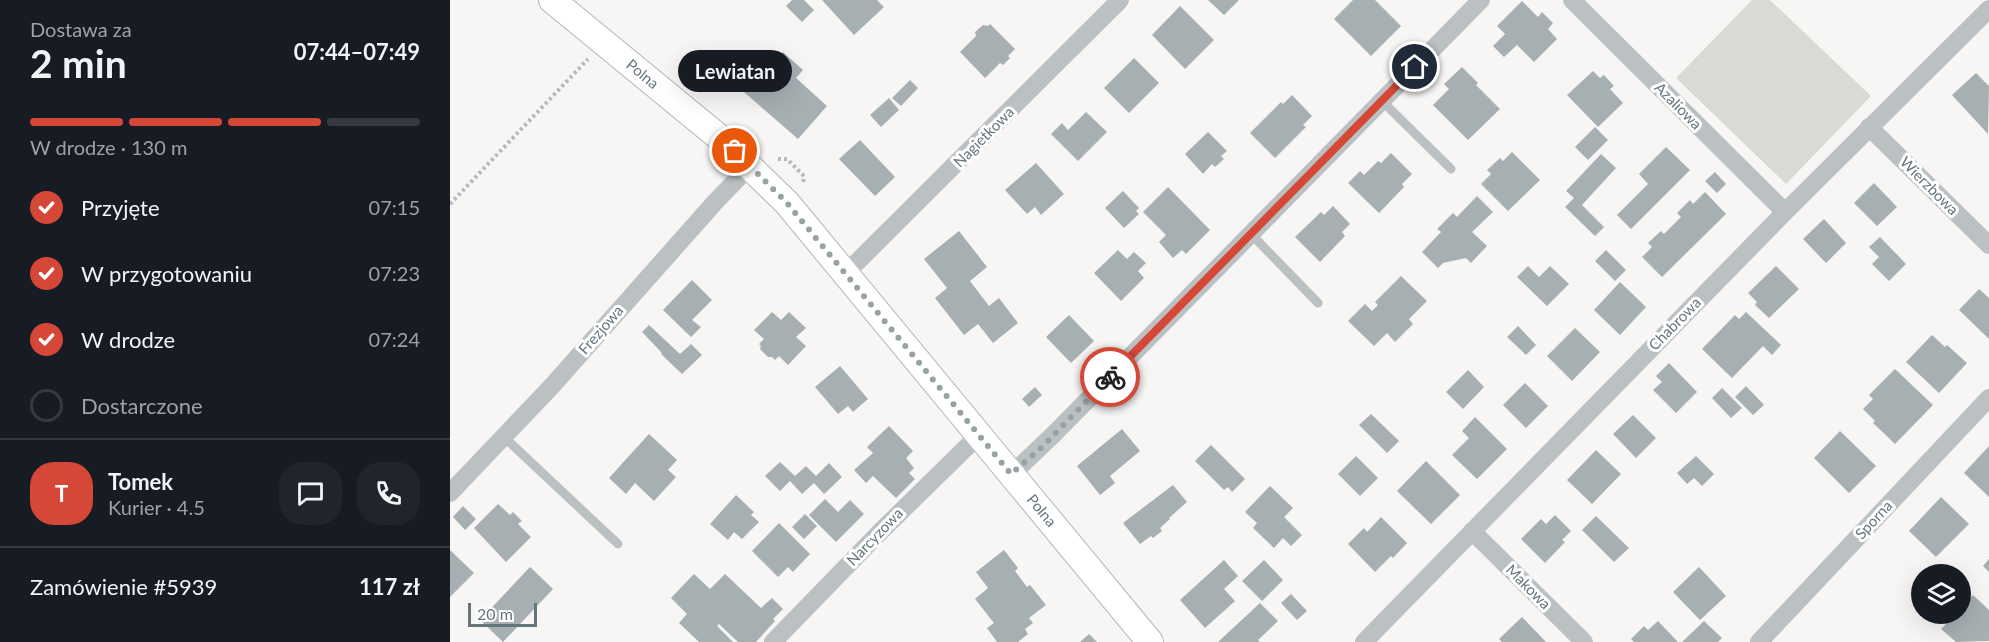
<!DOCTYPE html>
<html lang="pl">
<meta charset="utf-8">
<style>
:root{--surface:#171b24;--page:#20242c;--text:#f1f3f6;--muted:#9ea1a6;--line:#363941;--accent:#d54736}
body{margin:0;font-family:Lato,sans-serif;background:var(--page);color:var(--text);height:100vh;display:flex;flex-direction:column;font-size:22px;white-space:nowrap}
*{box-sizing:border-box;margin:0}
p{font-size:20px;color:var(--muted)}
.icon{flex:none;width:33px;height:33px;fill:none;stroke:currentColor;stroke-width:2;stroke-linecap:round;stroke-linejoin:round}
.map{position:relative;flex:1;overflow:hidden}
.sheet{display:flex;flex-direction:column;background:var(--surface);width:450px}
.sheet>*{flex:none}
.buttons{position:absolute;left:1461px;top:564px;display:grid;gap:12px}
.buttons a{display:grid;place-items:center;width:60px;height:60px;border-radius:50%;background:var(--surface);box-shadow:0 6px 24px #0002;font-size:30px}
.scale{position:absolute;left:18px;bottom:15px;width:69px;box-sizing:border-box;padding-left:6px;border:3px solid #64757c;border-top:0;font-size:16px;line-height:21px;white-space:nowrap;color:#64757c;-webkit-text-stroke:4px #fff;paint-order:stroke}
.pin{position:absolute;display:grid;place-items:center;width:51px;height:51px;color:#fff;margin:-26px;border:3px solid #fff;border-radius:50%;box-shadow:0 2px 6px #0007}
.courier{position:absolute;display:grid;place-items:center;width:60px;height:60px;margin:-30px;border:4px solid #d54736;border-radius:50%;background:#fff;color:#222;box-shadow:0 2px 8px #0007}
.bubble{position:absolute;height:42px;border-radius:21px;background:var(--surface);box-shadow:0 6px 24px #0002;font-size:20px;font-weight:700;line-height:42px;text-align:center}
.headline em{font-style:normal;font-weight:700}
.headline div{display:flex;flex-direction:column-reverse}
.headline{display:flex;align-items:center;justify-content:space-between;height:102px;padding:0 30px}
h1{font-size:39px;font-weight:700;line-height:45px}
.bar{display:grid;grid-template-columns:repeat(4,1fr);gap:9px 6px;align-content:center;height:72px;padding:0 30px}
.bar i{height:8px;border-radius:4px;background:var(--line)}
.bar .on{background:var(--accent)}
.bar p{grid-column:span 4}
.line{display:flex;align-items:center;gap:15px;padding:0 30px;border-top:2px solid var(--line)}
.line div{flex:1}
.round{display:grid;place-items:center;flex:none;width:63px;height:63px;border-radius:24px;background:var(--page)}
ol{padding:0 30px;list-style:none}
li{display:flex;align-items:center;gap:18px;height:66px}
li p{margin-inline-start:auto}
li .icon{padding:6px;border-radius:50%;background:var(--accent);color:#fff;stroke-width:4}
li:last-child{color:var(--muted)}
li i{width:33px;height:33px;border:3px solid var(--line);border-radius:50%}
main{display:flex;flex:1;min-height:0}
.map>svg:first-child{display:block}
.green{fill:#d7dbd3}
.building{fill:#a6afb2}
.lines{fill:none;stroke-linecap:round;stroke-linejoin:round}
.secondary-casing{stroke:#b0b7ba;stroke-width:28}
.path{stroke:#b6babc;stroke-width:4;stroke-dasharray:3 3;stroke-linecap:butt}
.lane{stroke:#bbc1c3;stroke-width:9}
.street{stroke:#bbc1c3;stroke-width:18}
.secondary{stroke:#fff;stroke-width:26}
.done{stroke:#97a2a6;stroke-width:6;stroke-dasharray:0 10.8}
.route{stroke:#d54736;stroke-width:8}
.labels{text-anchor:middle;stroke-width:6;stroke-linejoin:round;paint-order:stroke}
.street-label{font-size:15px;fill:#64757c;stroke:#fff}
</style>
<main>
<section class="sheet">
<div class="headline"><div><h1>2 min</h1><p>Dostawa za</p></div><em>07:44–07:49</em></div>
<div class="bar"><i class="on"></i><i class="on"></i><i class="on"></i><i></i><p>W drodze · 130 m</p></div>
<ol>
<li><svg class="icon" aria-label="check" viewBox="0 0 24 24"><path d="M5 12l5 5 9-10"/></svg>Przyjęte<p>07:15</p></li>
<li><svg class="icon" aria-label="check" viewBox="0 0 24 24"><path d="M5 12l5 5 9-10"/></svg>W przygotowaniu<p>07:23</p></li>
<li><svg class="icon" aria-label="check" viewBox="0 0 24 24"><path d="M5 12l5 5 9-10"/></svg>W drodze<p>07:24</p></li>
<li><i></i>Dostarczone</li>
</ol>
<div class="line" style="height:108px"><b class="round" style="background:var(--accent);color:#fff">T</b><div><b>Tomek</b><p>Kurier · 4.5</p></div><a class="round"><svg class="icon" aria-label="chat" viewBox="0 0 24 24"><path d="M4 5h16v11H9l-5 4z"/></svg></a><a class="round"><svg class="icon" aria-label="phone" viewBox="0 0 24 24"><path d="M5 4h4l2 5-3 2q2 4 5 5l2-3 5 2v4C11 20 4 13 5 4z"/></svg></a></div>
<div class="line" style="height:78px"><div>Zamówienie #5939</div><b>117 zł</b></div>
</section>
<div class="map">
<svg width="1539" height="642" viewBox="0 0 1539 642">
<rect width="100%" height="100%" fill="#f7f6f4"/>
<path class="green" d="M1302,0H1320L1421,96L1336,184L1226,78Z"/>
<path class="building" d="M342,0H354L364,10L352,22L336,6Z
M372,0H427L434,7L404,35Z
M758,0H789L774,15Z
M903,0H925L951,26L921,56L884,19Z
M1072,1L1088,17L1092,12L1103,23L1098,29L1107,39L1084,62L1067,45L1054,57L1043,46L1055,34L1047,26Z
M730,6L764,40L735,69L702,35Z
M540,24L565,49L558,56L560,58L553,65L550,63L535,78L510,52L526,36L525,32L533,25L538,26Z
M316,50L326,59L333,52L353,70L346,78L377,106L348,139L286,85Z
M684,58L709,83L679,113L654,88Z
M1012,67L1028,83L1026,85L1050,109L1018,140L983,105L999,89L994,84Z
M1143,71L1150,78L1154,75L1164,86L1160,89L1173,103L1148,127L1117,95Z
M1526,73L1539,86L1538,134L1502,95Z
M460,80L468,88L451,106L442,98Z
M842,95L862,116L853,125L856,127L825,158L800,133L831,102L833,104Z
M439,98L449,110L431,127L420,115Z
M636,112L657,132L628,161L601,134L612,123L618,130Z
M1145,127L1158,140L1138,160L1125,147Z
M758,132L777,151L771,156L774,159L765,167L762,164L753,174L735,154Z
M410,140L445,177L425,196L389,159Z
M1216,147L1240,170L1181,229L1167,215L1198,184L1189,174Z
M1062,152L1090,180L1058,211L1031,184L1041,174L1037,170L1050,158L1053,161Z
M941,153L962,174L952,184L954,187L929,213L898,183L910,171L914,175L928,161L931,163Z
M1151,154L1166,168L1132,205L1154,227L1145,236L1115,207L1124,198L1116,191Z
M586,163L614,194L591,215L585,207L577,214L555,190Z
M1265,172L1276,184L1267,193L1255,181Z
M1424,183L1447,207L1427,226L1404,203Z
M718,187L760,230L736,254L732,250L723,258L709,242L716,235L693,212Z
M673,191L689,208L686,211L689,214L674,228L655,208Z
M1255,192L1276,214L1212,277L1192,257L1202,247L1198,243L1211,231L1214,234L1231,217L1227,213L1240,200L1243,204Z
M1027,196L1043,212L1022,232L1037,246L1021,263L1016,258L993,263L988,268L972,252L991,232L987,229L1003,213L1007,217Z
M883,206L900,224L892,232L895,236L870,262L845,237L871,212L874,215Z
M1374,219L1396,243L1376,263L1353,239Z
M509,231L537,267L520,281L539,306L549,298L568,323L543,343L528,324L514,335L485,298L497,288L474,259Z
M1430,237L1456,264L1439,281L1422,264L1429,257L1419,247Z
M668,250L677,259L684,252L696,263L688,271L694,278L671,301L644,273Z
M1156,250L1176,270L1165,281L1145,261Z
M1078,266L1089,277L1100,266L1119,284L1097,306L1067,277Z
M1326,266L1349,289L1319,318L1305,305L1307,302L1298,293Z
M951,276L977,301L959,319L963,324L945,342L937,333L924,346L898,321L915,304L922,311L928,305L925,302Z
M242,280L262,300L242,320L251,327L241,337L213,310Z
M1170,282L1196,307L1170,335L1144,310Z
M1529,289L1539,298V339L1509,310Z
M322,312L331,320L339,312L356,328L346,337L356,346L338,365L329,356L325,360L322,357H318L310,349L311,346L309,344L314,339L304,330Z
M1296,312L1331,345L1322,355L1313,346L1282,378L1252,349L1285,315L1289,319Z
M619,315L644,341L621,363L596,337Z
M199,325L230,354L241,344L252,355L232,374L211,354L212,353L192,332Z
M1068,326L1086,345L1076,355L1057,337Z
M1125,328L1150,352L1122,381L1097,356Z
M1482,335L1495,347L1497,345L1517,363L1489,393L1456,362Z
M1219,363L1247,392L1226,413L1203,390L1212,382L1206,376Z
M390,366L418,399L403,412L398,406L388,414L365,387Z
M1445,369L1483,405L1445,444L1423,423L1425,421L1413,409L1423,399L1419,395Z
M1018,370L1034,387L1013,409L996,392Z
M1075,383L1098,406L1076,428L1053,405Z
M1296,386L1314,405L1303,415L1285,397Z
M585,387L592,395L579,407L572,399Z
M1272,388L1292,408L1281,418L1262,398Z
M921,414L949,441L937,453L909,425Z
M1183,415L1206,438L1186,458L1163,434Z
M1025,417L1057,449L1027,479L1002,455L1019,438L1012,431Z
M439,426L463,451L456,458L464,468L459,473L465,479L446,498L423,476L416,483L404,470L423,453L417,447Z
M672,429L690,451L660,476L665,483L650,495L627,466Z
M1390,431L1426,466L1399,493L1364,458Z
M199,434L227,460L218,470L226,477L204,501L185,483L176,494L159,478Z
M761,445L795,479L782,492L778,487L774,490L745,461Z
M1539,446V497L1514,473Z
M1146,450L1171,474L1142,504L1117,480Z
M906,456L928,478L910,496L888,474Z
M1246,456L1264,474L1252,486L1244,478L1237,484L1227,473Z
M976,461L1010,495L981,524L947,491Z
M330,462L345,476L356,466L366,476L379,463L392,477L374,494L364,483L352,494L340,481L330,491L315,476Z
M723,485L737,502L719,518L720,519L710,528L712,531L703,538L701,536L690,544L673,523Z
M820,486L843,508L834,517L852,535L841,546L833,538L824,548L803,528L807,523L795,512Z
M286,495L304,512L301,515L309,522L292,539L284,532L278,540L260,524Z
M1491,497L1519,524L1486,557L1459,531Z
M375,499L388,512L400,500L414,514L386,542L359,515Z
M48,504L60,515L63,512L72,521L68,524L81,537L56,562L24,528Z
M13,506L26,519L15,530L3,517Z
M355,514L367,526L354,539L342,527Z
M1105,515L1121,531L1112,540L1115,542L1095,563L1071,539L1091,519L1096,524Z
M1146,516L1179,548L1164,562L1132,530Z
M931,517L957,543L943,558L941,556L925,572L898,544L914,528L917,532Z
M329,523L360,554L343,572L338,567L328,577L302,551Z
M0,550L24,573L0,597Z
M554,550L568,568L565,571L577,587L580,585L596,605L579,618L583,623L575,629L578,634L568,642H547L537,628L544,623L525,599L538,588L526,572Z
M1539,559V572L1533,566Z
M774,560L788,576L774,589L785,601L755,628L730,600Z
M814,560L833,580L812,601L792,581Z
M80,567L103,589L53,642L30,620Z
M1249,567L1276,596L1250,620L1223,592Z
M244,574L260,589L275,574L311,608L322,598L333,609L323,619L325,621L306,642H288L269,624L267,626L283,642H249L229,623L237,614L221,598Z
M841,594L857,611L847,620L831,603Z
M1523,595L1539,610V641L1506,642L1491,629L1506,614H1510V608Z
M810,603L828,621L808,640L810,642H768Z
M1072,617L1096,642H1052L1049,639Z
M1208,621L1228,642H1184L1181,639L1194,626L1198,630Z
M1254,621L1272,638L1268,642H1232Z
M639,634L647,642H630Z"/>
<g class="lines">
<g class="secondary-casing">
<g id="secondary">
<path id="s1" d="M102,0L270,138L337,203L700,642"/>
</g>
</g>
<path class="path" d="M328,159H337L354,176L353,185
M0,204L138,59"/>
<path class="lane" d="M932,101L1001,169
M801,234L868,303
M54,437L168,544"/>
<path class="street" d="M1122,0L1335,212
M1419,127L1539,245
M396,273L670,0
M562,474L604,434L1031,0
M0,493L101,387L266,201L301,165
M1022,531L1134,642
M323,642L428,534L529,435
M914,642L1335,212L1539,9
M1309,642L1539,398"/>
<use href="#secondary" class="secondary"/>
</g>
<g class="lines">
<path class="done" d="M285,151L337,203L561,474L592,447L660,377"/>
<path class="route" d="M660,377L965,67"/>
</g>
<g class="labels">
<g class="street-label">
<text dy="5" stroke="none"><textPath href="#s1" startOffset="117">Polna</textPath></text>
<text transform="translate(1228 106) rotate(45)" y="5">Azaliowa</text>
<text transform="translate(534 137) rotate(-45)" y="5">Nagietkowa</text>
<text transform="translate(1479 186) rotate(45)" y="5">Wierzbowa</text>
<text transform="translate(1225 324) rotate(-46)" y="5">Chabrowa</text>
<text transform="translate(151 330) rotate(-49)" y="5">Frezjowa</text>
<text dy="5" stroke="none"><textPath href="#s1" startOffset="710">Polna</textPath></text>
<text transform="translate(1424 520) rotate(-47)" y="5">Sporna</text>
<text transform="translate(425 537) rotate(-46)" y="5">Narcyzowa</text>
<text transform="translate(1078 587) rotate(45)" y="5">Makowa</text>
</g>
</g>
</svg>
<div class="buttons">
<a><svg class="icon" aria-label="layers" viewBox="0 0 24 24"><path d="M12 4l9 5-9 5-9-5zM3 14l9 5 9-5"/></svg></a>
</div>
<div class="scale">20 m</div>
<div class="pin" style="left:285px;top:151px;background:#ea580c"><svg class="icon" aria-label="bag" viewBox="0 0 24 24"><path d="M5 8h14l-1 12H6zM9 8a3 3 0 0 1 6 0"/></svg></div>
<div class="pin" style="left:965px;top:67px;background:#1f2937"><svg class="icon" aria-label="home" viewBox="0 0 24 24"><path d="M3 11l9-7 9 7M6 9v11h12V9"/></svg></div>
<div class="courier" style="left:660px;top:377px"><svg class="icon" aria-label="bike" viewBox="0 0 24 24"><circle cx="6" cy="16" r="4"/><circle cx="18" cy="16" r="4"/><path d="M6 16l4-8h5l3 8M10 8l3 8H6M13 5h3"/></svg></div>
<div class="bubble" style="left:228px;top:50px;width:114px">Lewiatan</div>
</div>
</main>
